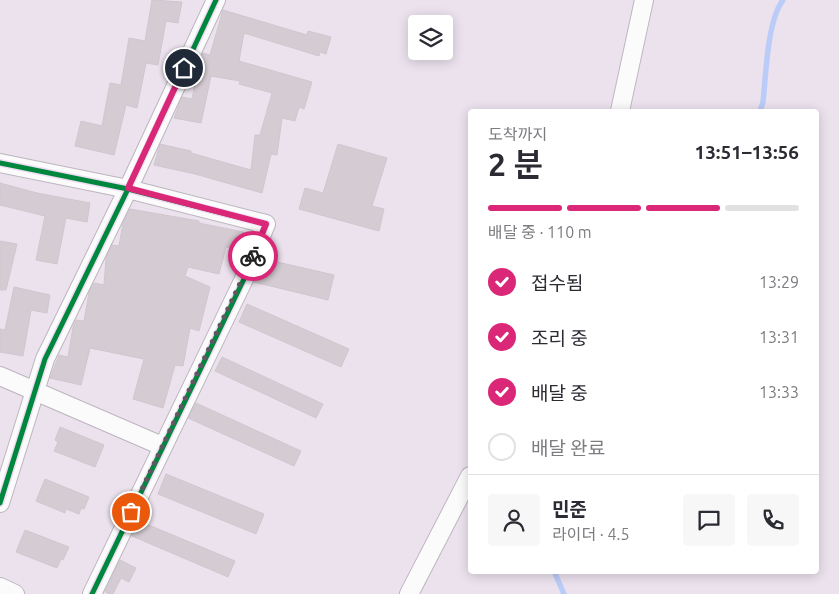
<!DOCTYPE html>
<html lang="ko">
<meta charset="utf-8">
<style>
:root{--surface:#fff;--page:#f7f7f7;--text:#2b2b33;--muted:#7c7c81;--line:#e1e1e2;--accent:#db2777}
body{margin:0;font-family:Ubuntu,"Noto Sans KR",sans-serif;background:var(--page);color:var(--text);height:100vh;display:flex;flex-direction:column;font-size:19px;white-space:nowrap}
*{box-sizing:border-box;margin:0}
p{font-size:16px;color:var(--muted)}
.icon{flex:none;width:28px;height:28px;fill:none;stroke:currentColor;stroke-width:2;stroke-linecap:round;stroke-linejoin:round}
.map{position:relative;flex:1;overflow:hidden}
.sheet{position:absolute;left:468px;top:109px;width:351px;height:465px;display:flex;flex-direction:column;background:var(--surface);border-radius:5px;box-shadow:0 2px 12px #0003}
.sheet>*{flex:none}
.tools{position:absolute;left:408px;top:15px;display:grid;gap:10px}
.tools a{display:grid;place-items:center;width:45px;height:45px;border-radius:5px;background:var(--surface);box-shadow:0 2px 12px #0003;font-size:25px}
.pin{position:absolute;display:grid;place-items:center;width:42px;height:42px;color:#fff;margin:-21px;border:2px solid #fff;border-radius:50%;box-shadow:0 1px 5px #0007}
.courier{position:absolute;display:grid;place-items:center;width:50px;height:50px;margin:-25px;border:4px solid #db2777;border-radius:50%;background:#fff;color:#222;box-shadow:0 1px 6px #0007}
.summary em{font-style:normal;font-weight:600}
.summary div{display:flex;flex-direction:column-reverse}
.summary{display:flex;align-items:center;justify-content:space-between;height:85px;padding:0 20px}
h1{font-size:32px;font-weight:600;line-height:38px}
.bar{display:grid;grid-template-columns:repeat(4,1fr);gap:8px 5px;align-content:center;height:60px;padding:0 20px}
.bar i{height:6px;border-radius:4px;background:var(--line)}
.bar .active{background:var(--accent)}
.bar p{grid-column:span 4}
.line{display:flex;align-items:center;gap:12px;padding:0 20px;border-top:1px solid var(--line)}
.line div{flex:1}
.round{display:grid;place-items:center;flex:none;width:52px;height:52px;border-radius:5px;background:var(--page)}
ol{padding:0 20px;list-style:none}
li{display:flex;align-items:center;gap:15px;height:55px}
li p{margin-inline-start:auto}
li .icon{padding:5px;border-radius:50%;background:var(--accent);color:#fff;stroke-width:4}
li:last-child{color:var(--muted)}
li i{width:28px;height:28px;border:2px solid var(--line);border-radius:50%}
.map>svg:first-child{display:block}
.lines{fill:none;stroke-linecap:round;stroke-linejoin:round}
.stream{stroke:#bbccf9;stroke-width:5.5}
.building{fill:#d5ccd3;stroke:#d0c6cf}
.minor-casing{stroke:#bcb5bf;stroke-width:20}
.minor{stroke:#fcfbfc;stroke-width:18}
.cycleway-casing{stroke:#eeddf3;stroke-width:8}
.cycleway{stroke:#00873e;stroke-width:5}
.done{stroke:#5f5861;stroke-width:5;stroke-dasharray:0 9}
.route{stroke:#db2777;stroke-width:6}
</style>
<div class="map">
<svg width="839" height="594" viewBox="0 0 839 594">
<rect width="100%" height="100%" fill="#ebe2ee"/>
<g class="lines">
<path class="stream" d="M760,111L763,102C766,75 767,21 783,0
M554,571L564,594"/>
</g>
<path class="building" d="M152,0L182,2L178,23L166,21L158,65L146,63L137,108L126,105L114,155L75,146L81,121L102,126L110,83L121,85L129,38L145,41Z
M223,10L307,35L308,31L331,37L326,54L320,52L319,56L244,33L239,61L312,82L304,109L299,107L295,121L282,118L277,155L271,154L262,193L195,174L154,165L160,144L191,151V153L251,170L255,135H260L272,93L239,84L240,81L211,76L201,123L174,118L182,97L192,99L199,62L203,53L210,55Z
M338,144L387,158L372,206L384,209L379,231L299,209L305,188L323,193Z
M0,183L37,193L90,203L87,222L66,218L57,264L36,260L45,216L0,205Z
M130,209L199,221V223L243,232L240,250L226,247L219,274L188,267L185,276L210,287L199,331L190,328L183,366L175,365L163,408L133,399L144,359L90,348L81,385L50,378L59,355L68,357L73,327L76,320L84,321L89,293L94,283L104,285L106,258L112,245L119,246L123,223Z
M0,241L17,244L6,290H0Z
M264,259L334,275L328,300L254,282Z
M14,287L50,295L47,313L31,310L23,356L0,352V329L5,330Z
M247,304L349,349L341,367L239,322Z
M222,357L323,404L316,418L215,371Z
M196,403L301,451L294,466L188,418Z
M60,427L104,445L95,467L54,451L58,442L55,440Z
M166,474L264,514L256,534L158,494Z
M45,479L89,497L84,509L81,508L79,514L66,509L65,513L36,501Z
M139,521L235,561L228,577L132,536Z
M25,530L69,547L63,560L61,559L57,568L16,552Z
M120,560L136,568L129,582L121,578L113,594H110L105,592Z"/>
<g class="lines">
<g class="minor-casing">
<path id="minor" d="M620,111L644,0
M0,163L128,189L266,224L244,279L92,594
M0,376L162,446
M0,503L45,359L128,189L216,0
M0,587L15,594
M409,594L470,476"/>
</g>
<use href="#minor" class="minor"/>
<g class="cycleway-casing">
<path id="cycleway" d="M0,163L128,189L266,224L244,279L92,594
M0,503L45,359L128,189L216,0"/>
</g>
<use href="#cycleway" class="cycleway"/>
</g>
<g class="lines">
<path class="done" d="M131,512L253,256"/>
<path class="route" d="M184,68L128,188L266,224L253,256"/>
</g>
</svg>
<div class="tools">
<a><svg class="icon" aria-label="layers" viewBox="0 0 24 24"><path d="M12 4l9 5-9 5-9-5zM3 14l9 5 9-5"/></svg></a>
</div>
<div class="pin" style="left:131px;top:512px;background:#ea580c"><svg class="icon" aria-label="bag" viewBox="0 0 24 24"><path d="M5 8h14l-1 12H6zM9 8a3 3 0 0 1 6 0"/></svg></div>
<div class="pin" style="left:184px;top:68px;background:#1f2937"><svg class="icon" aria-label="home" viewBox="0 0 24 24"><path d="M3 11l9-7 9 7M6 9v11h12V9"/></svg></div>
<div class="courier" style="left:253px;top:256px"><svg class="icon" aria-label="bike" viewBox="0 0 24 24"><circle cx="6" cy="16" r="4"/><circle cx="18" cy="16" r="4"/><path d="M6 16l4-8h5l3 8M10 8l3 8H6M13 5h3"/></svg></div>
<section class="sheet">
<div class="summary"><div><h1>2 분</h1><p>도착까지</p></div><em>13:51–13:56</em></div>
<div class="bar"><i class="active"></i><i class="active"></i><i class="active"></i><i></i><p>배달 중 · 110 m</p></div>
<ol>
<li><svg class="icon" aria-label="check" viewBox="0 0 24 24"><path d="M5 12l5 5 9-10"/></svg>접수됨<p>13:29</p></li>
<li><svg class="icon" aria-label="check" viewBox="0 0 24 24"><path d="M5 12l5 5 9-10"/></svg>조리 중<p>13:31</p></li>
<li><svg class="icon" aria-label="check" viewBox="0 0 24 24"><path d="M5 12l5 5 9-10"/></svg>배달 중<p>13:33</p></li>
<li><i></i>배달 완료</li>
</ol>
<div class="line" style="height:90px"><a class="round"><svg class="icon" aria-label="person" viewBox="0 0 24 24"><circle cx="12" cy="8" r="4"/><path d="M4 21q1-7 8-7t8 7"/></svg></a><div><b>민준</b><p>라이더 · 4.5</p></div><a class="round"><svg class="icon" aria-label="chat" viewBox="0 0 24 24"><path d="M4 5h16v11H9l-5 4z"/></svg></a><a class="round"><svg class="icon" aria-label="phone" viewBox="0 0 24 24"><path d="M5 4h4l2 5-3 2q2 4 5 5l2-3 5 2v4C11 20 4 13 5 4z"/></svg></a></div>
</section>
</div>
